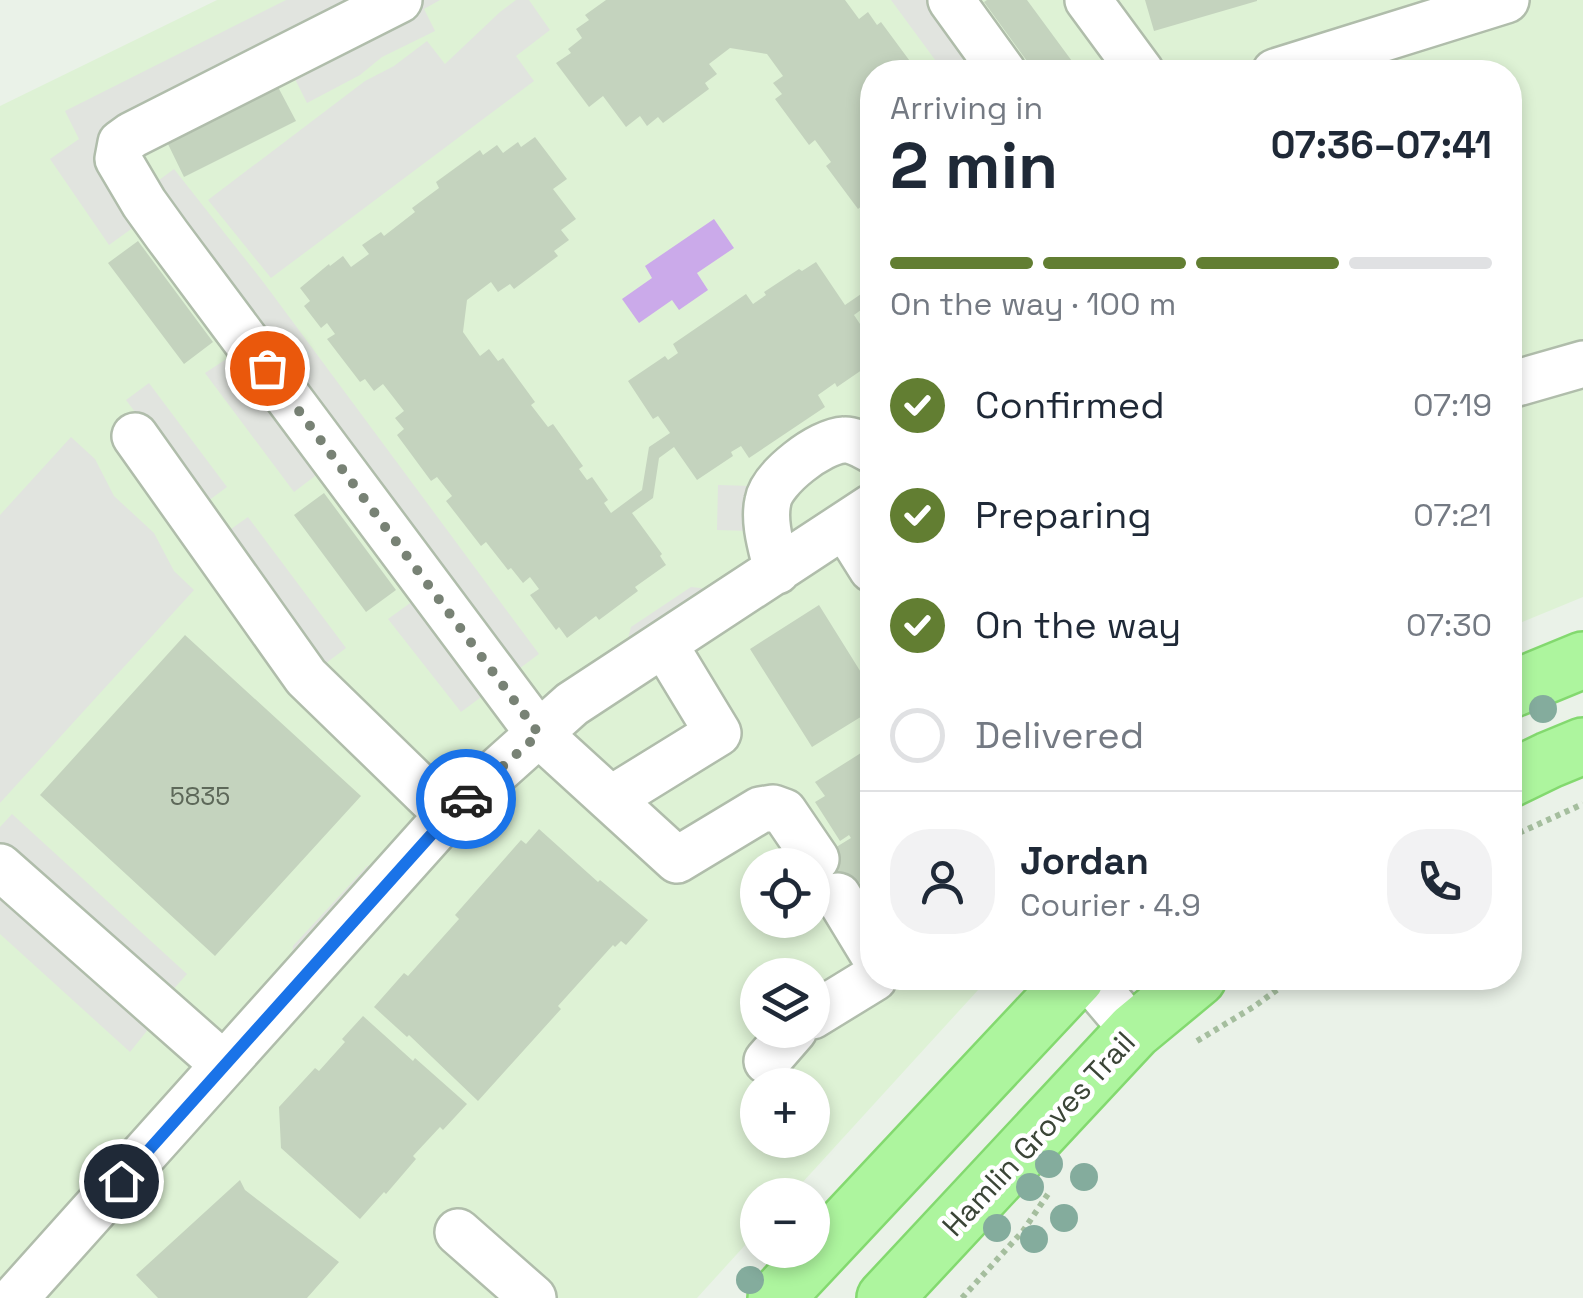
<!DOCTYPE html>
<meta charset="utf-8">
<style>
:root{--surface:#fff;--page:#f2f2f3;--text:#1f2937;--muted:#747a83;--line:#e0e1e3;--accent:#627e32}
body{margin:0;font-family:"Space Grotesk",sans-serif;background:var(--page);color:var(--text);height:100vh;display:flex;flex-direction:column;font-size:38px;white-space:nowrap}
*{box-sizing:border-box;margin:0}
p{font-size:32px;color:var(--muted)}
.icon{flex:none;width:55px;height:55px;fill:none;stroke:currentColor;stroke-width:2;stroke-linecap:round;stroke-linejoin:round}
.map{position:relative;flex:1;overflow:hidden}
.details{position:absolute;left:860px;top:60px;width:662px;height:930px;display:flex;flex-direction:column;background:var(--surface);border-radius:40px;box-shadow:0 5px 15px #0003}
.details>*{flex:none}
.tools{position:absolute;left:740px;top:848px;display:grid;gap:20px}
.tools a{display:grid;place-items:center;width:90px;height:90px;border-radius:50%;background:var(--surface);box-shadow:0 5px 15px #0003;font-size:50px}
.pin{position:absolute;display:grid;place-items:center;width:85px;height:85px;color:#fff;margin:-42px;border:5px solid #fff;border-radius:50%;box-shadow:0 2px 10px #0007}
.courier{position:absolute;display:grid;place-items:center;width:100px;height:100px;margin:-50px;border:8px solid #1a73e8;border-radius:50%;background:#fff;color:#222;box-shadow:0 2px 12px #0007}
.headline em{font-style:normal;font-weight:800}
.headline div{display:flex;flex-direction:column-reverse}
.headline{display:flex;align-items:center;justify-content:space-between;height:170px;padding:0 30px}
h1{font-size:65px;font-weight:800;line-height:75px}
.bar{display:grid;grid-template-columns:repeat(4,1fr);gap:15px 10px;align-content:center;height:120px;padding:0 30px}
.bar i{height:12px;border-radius:8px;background:var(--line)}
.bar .on{background:var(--accent)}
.bar p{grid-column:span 4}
.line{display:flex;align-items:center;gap:25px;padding:0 30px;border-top:2px solid var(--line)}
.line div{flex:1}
.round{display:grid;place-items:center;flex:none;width:105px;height:105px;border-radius:40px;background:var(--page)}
ol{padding:0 30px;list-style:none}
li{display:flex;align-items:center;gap:30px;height:110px}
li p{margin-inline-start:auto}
li .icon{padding:10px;border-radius:50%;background:var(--accent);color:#fff;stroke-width:4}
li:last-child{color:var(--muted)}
li i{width:55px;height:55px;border:5px solid var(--line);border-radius:50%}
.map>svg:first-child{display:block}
.commercial{fill:#def2d5;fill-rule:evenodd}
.parking{fill:#e1e4df}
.water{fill:#cbaaea}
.building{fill:#c4d3be}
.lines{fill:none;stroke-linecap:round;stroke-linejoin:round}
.minor-casing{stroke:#b0bdab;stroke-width:50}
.major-casing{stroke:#83d96f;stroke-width:60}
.path{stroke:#a5be9e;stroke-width:6;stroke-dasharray:5 5;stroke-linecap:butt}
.minor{stroke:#fff;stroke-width:45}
.major{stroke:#adf59e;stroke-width:55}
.tree{fill:#84ac9d}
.done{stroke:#788275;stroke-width:10;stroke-dasharray:0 18}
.route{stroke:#1a73e8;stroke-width:12}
.labels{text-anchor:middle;stroke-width:9;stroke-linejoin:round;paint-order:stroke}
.number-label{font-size:25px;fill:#5d6859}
.street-label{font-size:30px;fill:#3b4537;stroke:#fff}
</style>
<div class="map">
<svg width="1583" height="1298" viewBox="0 0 1583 1298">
<rect width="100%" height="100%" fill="#eaf2e8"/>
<path class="commercial" d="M217,0H1583V597L1510,627V72H872V978H989L791,1195H758L757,1232L697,1298H0V106ZM758,865H812V920H758ZM758,975H812V1030H758ZM758,1085H812V1140H758Z"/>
<path class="parking" d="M286,0H440L424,9L435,31L382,57L360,75L307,103L292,73L142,154L141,163L151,186L174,169L264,283L539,654L461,712L388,619L413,601L319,473L294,492L205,373L231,356L134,227L109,245L50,159L79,139L65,111Z
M516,0H529L550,30L516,56L534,81L271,278L208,200L365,81L394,66L427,41L445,64L500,12Z
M891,0H974L1006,72H944Z
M149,383L227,487L204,504L126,400Z
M71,437L95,459L114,496L154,533L174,571L194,590L0,803V515Z
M718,485L752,486L750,531L717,530Z
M248,517L346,648L321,667L224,534Z
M691,587L710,589L626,646L631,627Z
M12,814L187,974L170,993L146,1032L130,1052L0,934V827Z
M386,862L291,966L293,946L367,866Z"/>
<path class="water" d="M714,219L734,248L697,273L708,290L679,310L672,300L639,323L622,299L652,278L645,266Z"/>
<path class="building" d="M606,0H845L859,19L868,12L877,25L881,22L915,68L908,72H872V230L864,219L870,215L863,205L858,209L826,166L831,162L815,140L809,145L775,99L782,94L773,83L783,76L767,54L730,48L709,64L717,74L705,83L709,89L663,123L658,117L647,126L640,116L626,127L603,96L589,107L556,63L571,53L568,49L582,38L576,29L589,20L585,15Z
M987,0H1027L1080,72H1035L984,2Z
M1145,0H1257V1L1154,31Z
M278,87L296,121L184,177L167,142Z
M535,137L567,179L553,189L576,219L561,230L569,240L554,251L558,256L514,289L510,284L498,292L491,282L467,300L463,332L480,356L489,349L498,361L503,358L535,402L531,405L548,427L553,424L583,466L579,469L587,480L592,477L608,500L604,503L611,513L642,490L649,447L670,433L658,416L653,419L628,381L665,356L668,360L678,353L673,344L746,294L753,304L766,295L764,292L799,269L802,271L816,262L845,305L864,292L872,265V302L854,315L872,342V363L837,387L835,383L818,395L825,407L749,458L741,446L731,452L733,456L697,480L674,447L659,458L653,498L632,513L662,554L660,556L666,565L635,587L638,591L599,620L596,616L567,638L559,627L556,630L530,595L539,589L530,577L523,583L511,568L508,570L486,542L481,546L446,501L452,496L437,477L431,481L397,435L404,429L395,418L404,411L383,384L374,391L365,379L360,382L327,339L335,334L327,323L321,328L304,306L310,301L300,288L329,264L330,266L343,256L351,267L369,254L362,245L381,232L384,236L415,212L412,208L439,188L436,182L480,150L483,155L497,145L503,153L518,142L521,147Z
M138,241L213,342L184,364L108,263Z
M324,493L396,590L366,612L294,515Z
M819,605L872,690V710L812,747L750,649Z
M185,635L361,796L215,956L40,795Z
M872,746V875L820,907L812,895V865H807L851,838L849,835L840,841L815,802L825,796L815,782Z
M539,829L598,882L600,880L648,920L626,945L621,941L615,947L613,945L558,1006L561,1009L478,1101L409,1035L407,1037L374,1007L404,973L408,976L459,919L455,915L521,840L526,844Z
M363,1016L413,1061L415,1058L467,1104L443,1130L440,1127L413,1156L416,1159L386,1194L384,1192L360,1219L281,1148L279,1107L315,1068L319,1071L345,1042L342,1039Z
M240,1180L245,1190L339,1262L307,1298H158L136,1275Z"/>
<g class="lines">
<g class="minor-casing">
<path id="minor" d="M399,0L132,135L121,143L118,159L144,203L167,235L539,734L677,860L760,810L773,808L784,812L816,859
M951,0L1003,72
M1088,0L1141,72
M1275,72L1506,0
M1510,385L1583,364
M135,436L306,677L448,815
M845,526L872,569
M777,571C772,549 763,523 768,501C772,478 820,441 844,440C852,439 864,446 872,450
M611,799L718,733L664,644
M0,867L224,1065
M838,896L872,952
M1089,978L1134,1031
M812,1016L874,978
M767,1061L794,1030
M458,1232L533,1298
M15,1298L448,815L572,704L872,507"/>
</g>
<g class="major-casing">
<path id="major" d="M1510,690L1583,660
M1510,779L1549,760L1583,746
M776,1298L1076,978
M885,1298L1134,1031L1198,978"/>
</g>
<path class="path" d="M1510,837L1583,804
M1197,1041L1255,1006L1293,978
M962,1298L1023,1231L1050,1191"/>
<use href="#minor" class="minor"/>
<use href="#major" class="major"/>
</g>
<g class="tree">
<circle cx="1543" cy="709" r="14"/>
<circle cx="1049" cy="1164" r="14"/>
<circle cx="1084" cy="1177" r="14"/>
<circle cx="1030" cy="1187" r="14"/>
<circle cx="1064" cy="1218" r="14"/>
<circle cx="997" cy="1228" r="14"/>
<circle cx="1034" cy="1239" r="14"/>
<circle cx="750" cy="1280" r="14"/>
</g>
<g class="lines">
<path class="done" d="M267,368L539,734L466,799"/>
<path class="route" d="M121,1181L448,816L466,799"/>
</g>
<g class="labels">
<g class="number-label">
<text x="200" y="805">5835</text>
</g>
<g class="street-label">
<text transform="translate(1039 1134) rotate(-47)" y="10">Hamlin Groves Trail</text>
</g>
</g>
</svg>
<div class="tools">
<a><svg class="icon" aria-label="locate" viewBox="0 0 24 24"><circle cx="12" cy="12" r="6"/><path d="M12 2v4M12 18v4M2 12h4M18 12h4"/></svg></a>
<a><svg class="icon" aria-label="layers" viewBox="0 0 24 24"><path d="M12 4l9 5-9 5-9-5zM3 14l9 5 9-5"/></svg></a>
<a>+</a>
<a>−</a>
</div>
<div class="pin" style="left:267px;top:368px;background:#ea580c"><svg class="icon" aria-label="bag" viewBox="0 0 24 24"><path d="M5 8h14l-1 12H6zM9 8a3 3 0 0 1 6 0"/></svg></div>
<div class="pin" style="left:121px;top:1181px;background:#1f2937"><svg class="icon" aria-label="home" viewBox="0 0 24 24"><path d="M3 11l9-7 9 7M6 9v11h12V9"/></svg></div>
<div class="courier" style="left:466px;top:799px"><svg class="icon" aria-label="car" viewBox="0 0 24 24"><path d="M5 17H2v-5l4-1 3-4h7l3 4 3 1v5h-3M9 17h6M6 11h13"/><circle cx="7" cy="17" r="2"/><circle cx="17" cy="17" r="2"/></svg></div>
<section class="details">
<div class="headline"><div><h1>2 min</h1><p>Arriving in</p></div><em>07:36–07:41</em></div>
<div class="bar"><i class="on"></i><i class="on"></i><i class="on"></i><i></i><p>On the way · 100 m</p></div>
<ol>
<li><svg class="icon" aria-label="check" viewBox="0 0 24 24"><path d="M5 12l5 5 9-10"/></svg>Confirmed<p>07:19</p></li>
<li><svg class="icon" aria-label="check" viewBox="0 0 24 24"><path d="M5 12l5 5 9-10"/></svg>Preparing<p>07:21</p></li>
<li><svg class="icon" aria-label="check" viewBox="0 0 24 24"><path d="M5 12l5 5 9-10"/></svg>On the way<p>07:30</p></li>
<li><i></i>Delivered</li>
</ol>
<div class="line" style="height:180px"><a class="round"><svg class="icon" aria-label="person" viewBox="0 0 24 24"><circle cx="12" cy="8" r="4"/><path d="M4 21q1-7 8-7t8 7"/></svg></a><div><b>Jordan</b><p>Courier · 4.9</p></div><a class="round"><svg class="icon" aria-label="phone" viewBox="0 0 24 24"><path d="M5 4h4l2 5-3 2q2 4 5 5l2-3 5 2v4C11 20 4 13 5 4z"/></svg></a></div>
</section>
</div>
